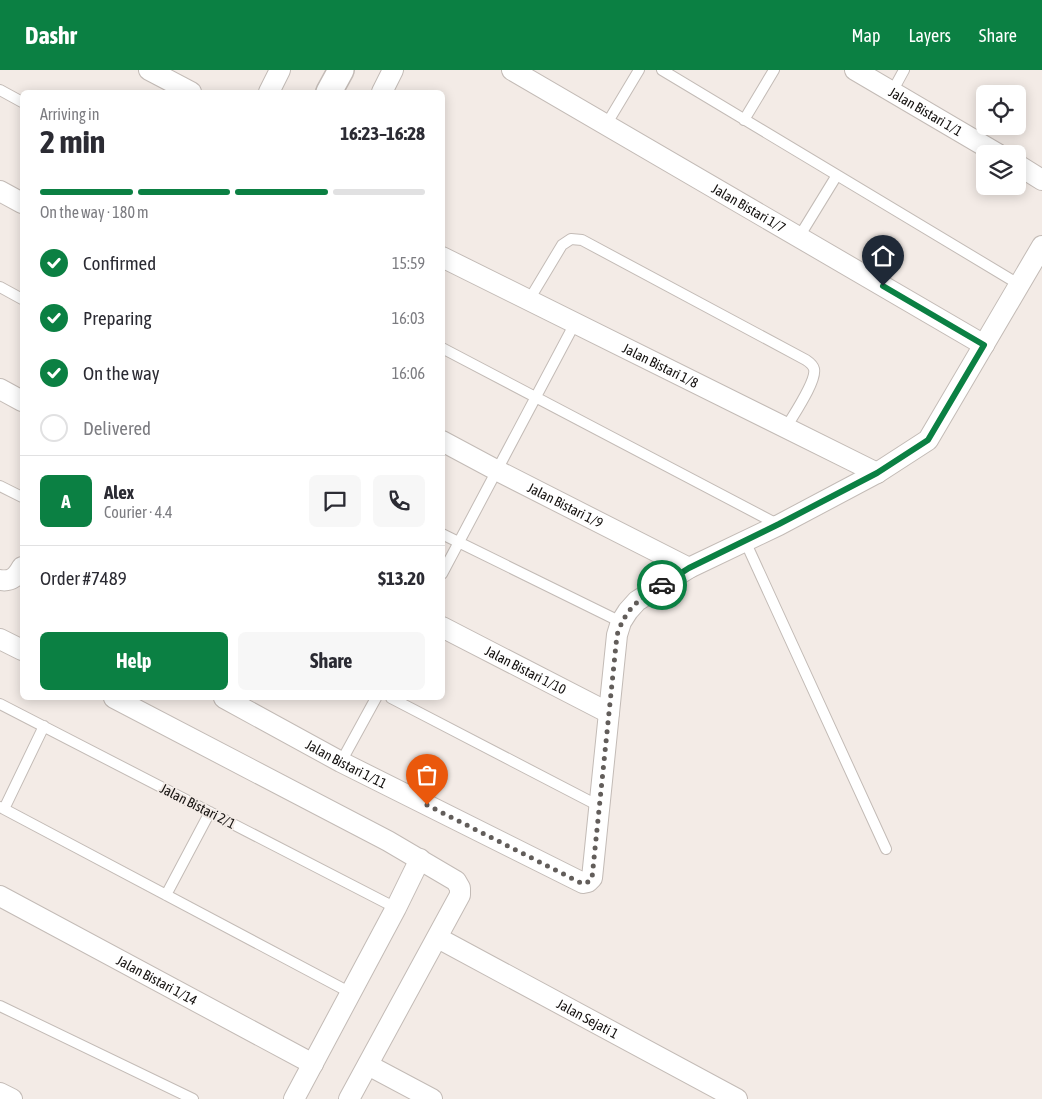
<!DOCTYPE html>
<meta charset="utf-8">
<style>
:root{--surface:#fff;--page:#f7f7f7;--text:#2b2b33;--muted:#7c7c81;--line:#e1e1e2;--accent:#0b8043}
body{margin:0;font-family:"Asap Condensed",sans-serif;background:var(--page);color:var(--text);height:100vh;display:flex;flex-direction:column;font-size:19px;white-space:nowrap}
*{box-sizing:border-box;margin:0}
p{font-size:16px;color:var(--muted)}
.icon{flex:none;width:28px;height:28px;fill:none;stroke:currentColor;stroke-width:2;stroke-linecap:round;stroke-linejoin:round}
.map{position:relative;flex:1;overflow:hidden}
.panel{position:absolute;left:20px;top:20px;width:425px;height:610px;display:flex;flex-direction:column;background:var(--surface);border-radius:8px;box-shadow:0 2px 12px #0003}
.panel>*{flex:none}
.fabs{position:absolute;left:976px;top:15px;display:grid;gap:10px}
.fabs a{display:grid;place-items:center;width:50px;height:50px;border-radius:8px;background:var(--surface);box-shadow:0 2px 12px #0003;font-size:25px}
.pin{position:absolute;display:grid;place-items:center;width:42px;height:42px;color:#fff;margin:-51px -21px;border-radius:50% 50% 50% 0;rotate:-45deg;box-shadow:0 0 5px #0007}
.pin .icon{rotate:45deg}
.courier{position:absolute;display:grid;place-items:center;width:50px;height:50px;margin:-25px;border:4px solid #0b8043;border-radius:50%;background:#fff;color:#222;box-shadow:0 1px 6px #0007}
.summary em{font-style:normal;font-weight:700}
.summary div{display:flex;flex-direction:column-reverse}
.summary{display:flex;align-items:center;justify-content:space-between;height:85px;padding:0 20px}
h1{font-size:32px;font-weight:700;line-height:38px}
.bar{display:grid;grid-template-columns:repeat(4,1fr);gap:8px 5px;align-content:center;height:60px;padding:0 20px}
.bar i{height:6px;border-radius:4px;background:var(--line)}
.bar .active{background:var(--accent)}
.bar p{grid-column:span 4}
.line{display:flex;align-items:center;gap:12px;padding:0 20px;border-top:1px solid var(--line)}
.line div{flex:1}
.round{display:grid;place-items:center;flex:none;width:52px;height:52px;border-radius:8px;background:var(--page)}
ol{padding:0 20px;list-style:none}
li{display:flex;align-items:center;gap:15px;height:55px}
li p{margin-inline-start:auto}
li .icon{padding:5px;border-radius:50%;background:var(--accent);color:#fff;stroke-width:4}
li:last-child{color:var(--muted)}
li i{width:28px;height:28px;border:2px solid var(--line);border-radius:50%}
.primary-button{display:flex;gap:10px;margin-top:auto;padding:10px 20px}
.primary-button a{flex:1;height:58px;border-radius:8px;background:var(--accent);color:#fff;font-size:20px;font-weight:700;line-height:58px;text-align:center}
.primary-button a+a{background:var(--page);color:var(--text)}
header{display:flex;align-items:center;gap:30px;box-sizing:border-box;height:70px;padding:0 25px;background:var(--accent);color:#fff}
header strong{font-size:24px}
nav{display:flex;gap:28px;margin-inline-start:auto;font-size:18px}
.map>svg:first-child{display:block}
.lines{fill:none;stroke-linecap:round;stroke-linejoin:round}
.service-casing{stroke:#c3bbb6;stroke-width:12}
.minor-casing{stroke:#c3bbb6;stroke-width:22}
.tertiary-casing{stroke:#c3bbb6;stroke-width:28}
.service{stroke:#fff;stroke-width:10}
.minor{stroke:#fff;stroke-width:20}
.tertiary{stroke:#fff;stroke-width:25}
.done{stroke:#625d5a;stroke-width:5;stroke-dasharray:0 9}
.route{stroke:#0b8043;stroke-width:6}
.labels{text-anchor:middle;stroke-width:4;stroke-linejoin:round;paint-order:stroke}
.street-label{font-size:14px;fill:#14110f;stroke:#f3ebe6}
</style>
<header>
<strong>Dashr</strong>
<nav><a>Map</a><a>Layers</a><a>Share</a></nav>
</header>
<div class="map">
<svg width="1042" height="1029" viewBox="0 0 1042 1029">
<rect width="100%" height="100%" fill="#f3ebe6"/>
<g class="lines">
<g class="service-casing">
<path id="service" d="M662,0L1020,215
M0,20L22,32
M892,22L904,0
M744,50L774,0
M606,55L639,0
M799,167L837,105
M0,217L22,229
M529,230L562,175L571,169L582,170L806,290C809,292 813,295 814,299C817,311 792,347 786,358
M442,278L779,455
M0,416L22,427
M442,464L621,552
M745,471L886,779
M442,504L575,253
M391,628L599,736
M0,634L396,838
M341,692L376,628
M0,737L4,739L44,656
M4,739L351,923
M166,825L210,742
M0,936L193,1029"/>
</g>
<g class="minor-casing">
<g id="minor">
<path d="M149,0L191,22"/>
<path id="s1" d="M512,0L984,275"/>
<path id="s2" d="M855,0L998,84"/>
<path d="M269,22L280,0"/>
<path d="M382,22L393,0"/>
<path d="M1018,95L1042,110"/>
<path d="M0,121L22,133"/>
<path id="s3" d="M442,187L877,403"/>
<path d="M0,319L22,331"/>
<path id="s4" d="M442,371L498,401L689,498"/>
<path d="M0,510C12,512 17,506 22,497"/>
<path id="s5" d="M442,557L609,643"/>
<path d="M0,569L22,580"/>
<path d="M114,628L388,771L456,811L460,818V825L349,1029"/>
<path id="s6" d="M224,628L341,692L583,813L588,812L592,808L617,565L621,552L628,541L637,531L689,498L779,455L877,403L928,370L1042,176"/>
<path id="s7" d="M0,826L313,994"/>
<path id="s8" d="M438,868L737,1029"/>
<path d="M368,995L432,1029"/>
<path d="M0,1023L12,1029"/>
<path d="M294,1029L396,838L420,789"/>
</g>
</g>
<g class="tertiary-casing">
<path id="tertiary" d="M329,22L341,0"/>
</g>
<use href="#service" class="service"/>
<use href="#minor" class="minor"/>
<use href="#tertiary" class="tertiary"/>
</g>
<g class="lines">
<path class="done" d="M427,735L583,814L588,812L592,808L617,565C626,538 638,530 662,515"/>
<path class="route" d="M662,515L689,498L779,454L877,403L928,370L984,275L883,216"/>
</g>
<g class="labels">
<g class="street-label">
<text dy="5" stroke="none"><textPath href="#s2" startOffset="82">Jalan Bistari 1/1</textPath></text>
<text dy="5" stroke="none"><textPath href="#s1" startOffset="274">Jalan Bistari 1/7</textPath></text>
<text dy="5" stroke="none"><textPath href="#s3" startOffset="244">Jalan Bistari 1/8</textPath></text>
<text dy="5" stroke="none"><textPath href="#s4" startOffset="139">Jalan Bistari 1/9</textPath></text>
<text dy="5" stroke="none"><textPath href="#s5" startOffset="94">Jalan Bistari 1/10</textPath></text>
<text dy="5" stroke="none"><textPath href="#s6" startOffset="139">Jalan Bistari 1/11</textPath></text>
<text transform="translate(198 736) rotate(27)" y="5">Jalan Bistari 2/1</text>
<text dy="5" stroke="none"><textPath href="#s7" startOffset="178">Jalan Bistari 1/14</textPath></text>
<text dy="5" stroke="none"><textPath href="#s8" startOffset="170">Jalan Sejati 1</textPath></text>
</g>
</g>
</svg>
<div class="fabs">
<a><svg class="icon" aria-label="locate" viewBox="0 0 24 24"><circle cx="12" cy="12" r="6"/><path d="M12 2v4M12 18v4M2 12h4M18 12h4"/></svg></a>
<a><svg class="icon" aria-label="layers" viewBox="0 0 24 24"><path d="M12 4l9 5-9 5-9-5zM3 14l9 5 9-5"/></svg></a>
</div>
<div class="pin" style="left:427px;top:735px;background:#ea580c"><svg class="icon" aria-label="bag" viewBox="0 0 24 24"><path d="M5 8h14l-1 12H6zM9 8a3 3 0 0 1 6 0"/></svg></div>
<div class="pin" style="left:883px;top:216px;background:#1f2937"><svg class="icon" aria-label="home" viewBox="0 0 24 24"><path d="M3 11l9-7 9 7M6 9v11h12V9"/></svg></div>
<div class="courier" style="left:662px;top:515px"><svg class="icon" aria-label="car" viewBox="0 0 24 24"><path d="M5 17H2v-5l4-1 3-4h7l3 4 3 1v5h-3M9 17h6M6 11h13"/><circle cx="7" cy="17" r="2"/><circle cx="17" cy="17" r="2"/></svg></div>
<section class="panel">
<div class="summary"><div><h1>2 min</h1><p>Arriving in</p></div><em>16:23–16:28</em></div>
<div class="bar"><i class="active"></i><i class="active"></i><i class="active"></i><i></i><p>On the way · 180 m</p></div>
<ol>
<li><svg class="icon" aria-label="check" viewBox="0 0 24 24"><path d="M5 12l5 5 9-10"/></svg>Confirmed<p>15:59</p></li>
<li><svg class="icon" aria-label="check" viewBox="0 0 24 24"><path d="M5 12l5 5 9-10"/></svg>Preparing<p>16:03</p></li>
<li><svg class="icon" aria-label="check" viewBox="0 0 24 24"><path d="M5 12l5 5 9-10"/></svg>On the way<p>16:06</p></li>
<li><i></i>Delivered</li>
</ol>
<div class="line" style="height:90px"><b class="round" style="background:var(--accent);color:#fff">A</b><div><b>Alex</b><p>Courier · 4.4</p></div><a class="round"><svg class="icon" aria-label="chat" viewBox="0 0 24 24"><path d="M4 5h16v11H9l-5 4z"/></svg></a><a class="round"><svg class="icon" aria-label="phone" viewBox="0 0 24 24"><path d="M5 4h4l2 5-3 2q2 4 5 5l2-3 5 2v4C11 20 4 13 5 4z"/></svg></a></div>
<div class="line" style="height:65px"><div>Order #7489</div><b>$13.20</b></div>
<div class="primary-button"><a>Help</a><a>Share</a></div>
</section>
</div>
